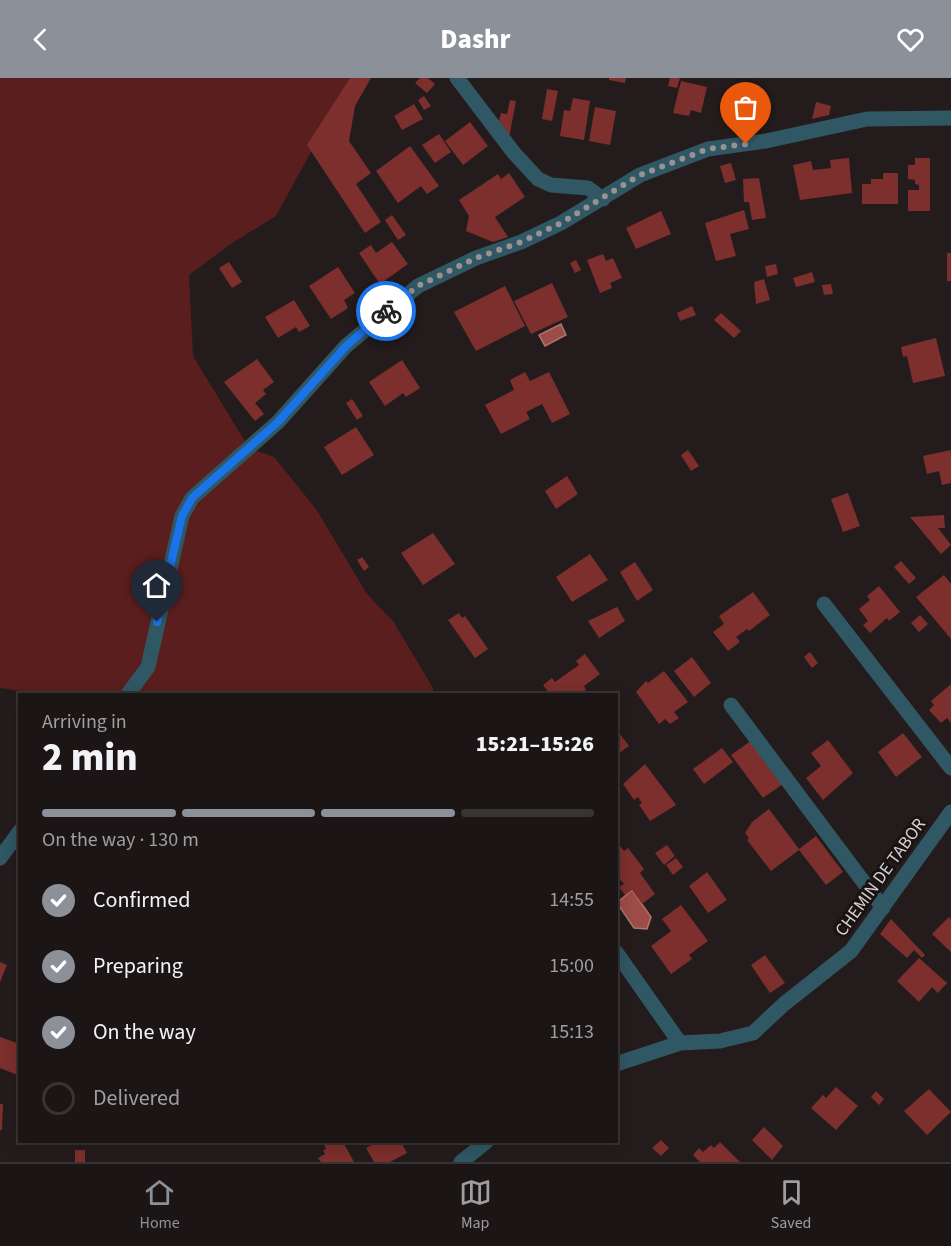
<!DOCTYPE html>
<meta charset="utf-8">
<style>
:root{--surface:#1b1515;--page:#241e1e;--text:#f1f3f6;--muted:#a09fa0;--line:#393434;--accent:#8c9099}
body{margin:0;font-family:"Source Sans 3",sans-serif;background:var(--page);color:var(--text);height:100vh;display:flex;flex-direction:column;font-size:22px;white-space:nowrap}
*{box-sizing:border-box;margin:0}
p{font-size:20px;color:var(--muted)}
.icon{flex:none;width:33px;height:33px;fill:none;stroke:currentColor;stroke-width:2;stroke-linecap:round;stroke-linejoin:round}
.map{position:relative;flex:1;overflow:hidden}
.details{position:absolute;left:18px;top:615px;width:600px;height:450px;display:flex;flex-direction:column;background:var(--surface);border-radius:0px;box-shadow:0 3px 15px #0003,0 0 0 2px var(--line)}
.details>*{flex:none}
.pin{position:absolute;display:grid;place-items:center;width:51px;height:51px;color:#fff;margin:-62px -26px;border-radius:50% 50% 50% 0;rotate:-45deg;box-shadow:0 0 6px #0007}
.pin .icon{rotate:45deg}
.courier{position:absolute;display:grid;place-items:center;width:60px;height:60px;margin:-30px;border:4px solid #1a73e8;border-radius:50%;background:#fff;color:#222;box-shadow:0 2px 8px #0007}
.headline em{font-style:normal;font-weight:800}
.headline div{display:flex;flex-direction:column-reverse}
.headline{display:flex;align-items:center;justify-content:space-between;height:102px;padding:0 24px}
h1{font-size:39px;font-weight:800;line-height:45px}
.bar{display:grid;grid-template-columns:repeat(4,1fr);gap:9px 6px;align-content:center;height:72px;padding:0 24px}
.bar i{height:8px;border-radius:4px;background:var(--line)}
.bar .active{background:var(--accent)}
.bar p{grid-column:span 4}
ol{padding:0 24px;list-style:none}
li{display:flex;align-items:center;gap:18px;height:66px}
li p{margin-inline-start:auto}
li .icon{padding:6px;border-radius:50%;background:var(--accent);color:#fff;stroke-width:4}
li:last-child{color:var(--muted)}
li i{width:33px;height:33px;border:3px solid var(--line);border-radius:50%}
header{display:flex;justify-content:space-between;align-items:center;height:78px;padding:0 24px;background:var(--accent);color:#fff;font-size:27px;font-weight:800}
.tab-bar{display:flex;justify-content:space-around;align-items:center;height:84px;border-top:2px solid var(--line);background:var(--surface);font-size:16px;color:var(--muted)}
.tab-bar a{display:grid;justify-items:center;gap:3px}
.tab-bar .active{color:var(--accent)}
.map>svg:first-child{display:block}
.green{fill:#591e1d}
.water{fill:#9d4c48;stroke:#ae7471;stroke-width:1.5}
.building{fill:#7c2f2c}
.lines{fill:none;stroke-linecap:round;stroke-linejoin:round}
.minor{stroke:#305764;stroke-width:15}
.done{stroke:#989292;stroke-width:6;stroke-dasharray:0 10.8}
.route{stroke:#1a73e8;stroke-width:8}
.labels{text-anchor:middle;stroke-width:6;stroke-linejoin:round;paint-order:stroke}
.street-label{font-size:18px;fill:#d7d2d2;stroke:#1a1313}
</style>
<header><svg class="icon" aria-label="back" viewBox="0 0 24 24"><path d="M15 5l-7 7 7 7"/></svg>Dashr<svg class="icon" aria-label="heart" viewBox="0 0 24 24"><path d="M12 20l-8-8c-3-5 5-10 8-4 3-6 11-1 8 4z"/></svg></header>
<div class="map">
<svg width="951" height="1084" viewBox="0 0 951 1084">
<rect width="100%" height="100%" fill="#241c1c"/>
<path class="green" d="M0,0H351L276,138L232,165L189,197L193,278L249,370L274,379L316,431L367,516L393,543L433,610V616H40L0,610Z"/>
<path class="water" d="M561,246L566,257L545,268L539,257Z
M632,812L651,839L647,851L634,850L617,825Z"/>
<path class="building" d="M350,0H371L355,28L349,63L371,95L356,106L381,144L365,155L307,67Z
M420,0H428L435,6L427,15L415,5Z
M609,0H626L625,5L609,2Z
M670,0H680L677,10L668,8Z
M681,3L707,9L701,35L691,32L689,38L673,35Z
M547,11L558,13L552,43L542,41Z
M424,18L431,28L424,32L418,22Z
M573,20L590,23L584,62L560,58L564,32L570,33Z
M510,22L516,23L509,60L498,46L501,35L507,36Z
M816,24L831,28L829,37L812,41Z
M414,26L423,41L402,52L394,38Z
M595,29L616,33L610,67L589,63Z
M470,44L488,68L463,87L445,63Z
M439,56L451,74L435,85L422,67Z
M410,68L439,108L427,116L421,108L398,125L376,93Z
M849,80L852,115L800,122L793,87L811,83L813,92L831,90L830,82Z
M915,80H930V133H908V112H919V107L915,106V102L908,101V87H915Z
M731,85L736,102L725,105L720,88Z
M509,95L525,119L495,139L508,159L493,164L466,153L469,138L459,122L498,96L501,101Z
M883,95H898V126H862V106H871V101H883Z
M759,100L766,140L752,142L749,124H744L743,101Z
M744,132L749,151L730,156L736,178L716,183L705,145Z
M661,133L671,156L636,171L626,150Z
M392,137L406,157L398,162L385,142Z
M392,164L408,186L380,206L359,175L371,167L376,175Z
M947,175H951V203H947Z
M603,176L606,183L613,180L622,200L610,205L612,210L600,215L587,182Z
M576,182L581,192L575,195L570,185Z
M229,184L242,204L232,210L219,190Z
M776,186L778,196L767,199L765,188Z
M338,189L355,215L344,222L348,230L331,241L309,208Z
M812,194L815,204L796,209L793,200Z
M764,201L770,222L756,226L754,204Z
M552,205L568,239L531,256L514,223Z
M831,206L833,216L824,217L822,207Z
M505,208L525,248L476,273L454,234Z
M294,222L310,248L299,254L296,249L278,260L265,239Z
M692,228L696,237L680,243L677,235Z
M721,235L741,253L734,260L714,242Z
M936,260L945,298L913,305L907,278L903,279L901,269Z
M257,281L274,304L263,312L266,316L255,325L264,336L255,343L224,304Z
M402,282L420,310L406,319L403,315L385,328L369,304Z
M525,294L530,303L549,294L570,336L552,345L542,326L526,334L530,341L501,356L485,327L514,312L510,302Z
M352,321L363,338L357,342L346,325Z
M356,349L374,377L342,397L324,369Z
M688,372L699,388L691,393L681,377Z
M951,372V405L942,407L939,393L927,396L923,378Z
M567,398L578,416L556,431L545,413Z
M848,415L860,448L843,454L831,421Z
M944,437L945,450H938L951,467L941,476L910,439Z
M433,455L455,486L423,507L401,475Z
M590,476L608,502L572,524L556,499Z
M362,479L369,489L364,493L357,482Z
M901,483L916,500L909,506L894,489Z
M635,484L653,512L637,523L620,494Z
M944,497L951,506V561L916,519Z
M879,508L900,534L889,543L887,540L870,555L863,547L868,543L859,531L870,522L867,518Z
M753,514L770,537L749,553L747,551L736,559L740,564L728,573L713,554L724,546L719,538Z
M617,529L625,543L599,560L588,543Z
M459,535L462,540L465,538L488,571L475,580L448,542Z
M920,537L928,546L919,554L911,545Z
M810,574L818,585L812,590L804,579Z
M585,576L600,596L584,608L586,612L580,616H550L543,607L552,600L555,604L579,587L576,583Z
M692,579L711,605L694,619L674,593Z
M664,593L688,624L674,634L679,640L670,646L665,641L659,646L636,614L646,603L648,605Z
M951,606V645L947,640L941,645L929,632L934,627L931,623Z
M616,651L629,668L618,676L616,674Z
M903,655L922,679L896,699L878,674Z
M752,662L783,706L763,720L731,677Z
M828,662L853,695L823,722L806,700L821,688L811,675Z
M722,670L733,684L704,706L693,691Z
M645,686L676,727L650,743L639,727L642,725L638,719L634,722L623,706Z
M769,731L799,771L816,758L843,794L826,807L799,772L771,793L747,762L749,760L745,755L752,744Z
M616,763L624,773L628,770L644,791L640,795L655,816L642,826L632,812L625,817L619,809L624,806L616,796Z
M667,767L675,778L664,787L655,775Z
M676,780L683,789L673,797L666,787Z
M707,794L727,822L708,835L689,808Z
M681,827L708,863L689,877L692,881L671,896L651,868L671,853L662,841Z
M949,839L951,841V874L932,856Z
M891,841L925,877L922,880L914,872L907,880L880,856Z
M765,877L785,905L770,915L751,887Z
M919,880L947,905L938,915L932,909L919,924L897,903Z
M0,884L7,887L0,904Z
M0,959L20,966V998L0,990Z
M836,1009L858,1028L836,1052L811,1030L823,1017L826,1020Z
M929,1011L951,1034L927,1057L904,1033Z
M876,1013L884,1021L879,1027L871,1019Z
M0,1026H3L2,1052H0Z
M764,1049L783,1068L772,1082L752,1062Z
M661,1062L669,1070L661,1078L652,1070Z
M323,1064H343L354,1084H321L318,1080L325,1076L323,1072L326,1071Z
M377,1064H401L407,1075L390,1084H374L366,1070Z
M720,1064L740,1084H700L693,1077L699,1070L703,1074L711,1067L714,1070Z
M75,1072H85V1084H75Z"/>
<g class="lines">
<path class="minor" d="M457,0L514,75L538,101L551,107L588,110L603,121
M824,526L951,690
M128,616L148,589L182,438L192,420L278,344L346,268L418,208L476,180L521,164L561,145L640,97L708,71L766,63L867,41L951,40
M731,627L883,830
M0,780L20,753
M616,874L680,965
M616,986L680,965L720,963L753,955L784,926L851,873L951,734
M461,1084L486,1064"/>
</g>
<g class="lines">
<path class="done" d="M386,233L418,208L476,180L521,164L561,145L640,97L708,71L746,66"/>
<path class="route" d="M157,544L182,438L192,420L278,344L346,268L386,233"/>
</g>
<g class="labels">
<g class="street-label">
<text transform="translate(880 799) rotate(-54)" y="6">CHEMIN DE TABOR</text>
</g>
</g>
</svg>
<div class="pin" style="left:746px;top:66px;background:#ea580c"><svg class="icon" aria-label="bag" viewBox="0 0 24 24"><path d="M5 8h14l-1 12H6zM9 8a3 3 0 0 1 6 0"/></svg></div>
<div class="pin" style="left:157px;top:544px;background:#1f2937"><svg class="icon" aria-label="home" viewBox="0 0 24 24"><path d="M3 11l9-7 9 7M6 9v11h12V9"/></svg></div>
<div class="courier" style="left:386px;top:233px"><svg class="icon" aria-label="bike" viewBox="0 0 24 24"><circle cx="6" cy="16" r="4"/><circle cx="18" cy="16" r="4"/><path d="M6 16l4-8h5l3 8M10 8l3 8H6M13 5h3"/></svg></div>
<section class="details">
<div class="headline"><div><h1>2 min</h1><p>Arriving in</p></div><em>15:21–15:26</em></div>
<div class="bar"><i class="active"></i><i class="active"></i><i class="active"></i><i></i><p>On the way · 130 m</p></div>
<ol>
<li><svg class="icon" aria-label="check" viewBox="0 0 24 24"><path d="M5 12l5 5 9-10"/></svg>Confirmed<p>14:55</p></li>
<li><svg class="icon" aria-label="check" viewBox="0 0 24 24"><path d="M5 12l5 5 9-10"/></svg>Preparing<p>15:00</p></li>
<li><svg class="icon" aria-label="check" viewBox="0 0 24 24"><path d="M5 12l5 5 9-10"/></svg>On the way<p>15:13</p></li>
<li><i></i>Delivered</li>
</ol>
</section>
</div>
<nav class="tab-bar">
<a class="active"><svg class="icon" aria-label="home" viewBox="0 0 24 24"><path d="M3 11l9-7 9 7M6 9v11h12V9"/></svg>Home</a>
<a><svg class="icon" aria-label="map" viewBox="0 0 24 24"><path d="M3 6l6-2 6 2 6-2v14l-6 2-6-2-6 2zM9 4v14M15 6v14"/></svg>Map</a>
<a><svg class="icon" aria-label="saved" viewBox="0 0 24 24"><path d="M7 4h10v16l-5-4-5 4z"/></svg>Saved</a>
</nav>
